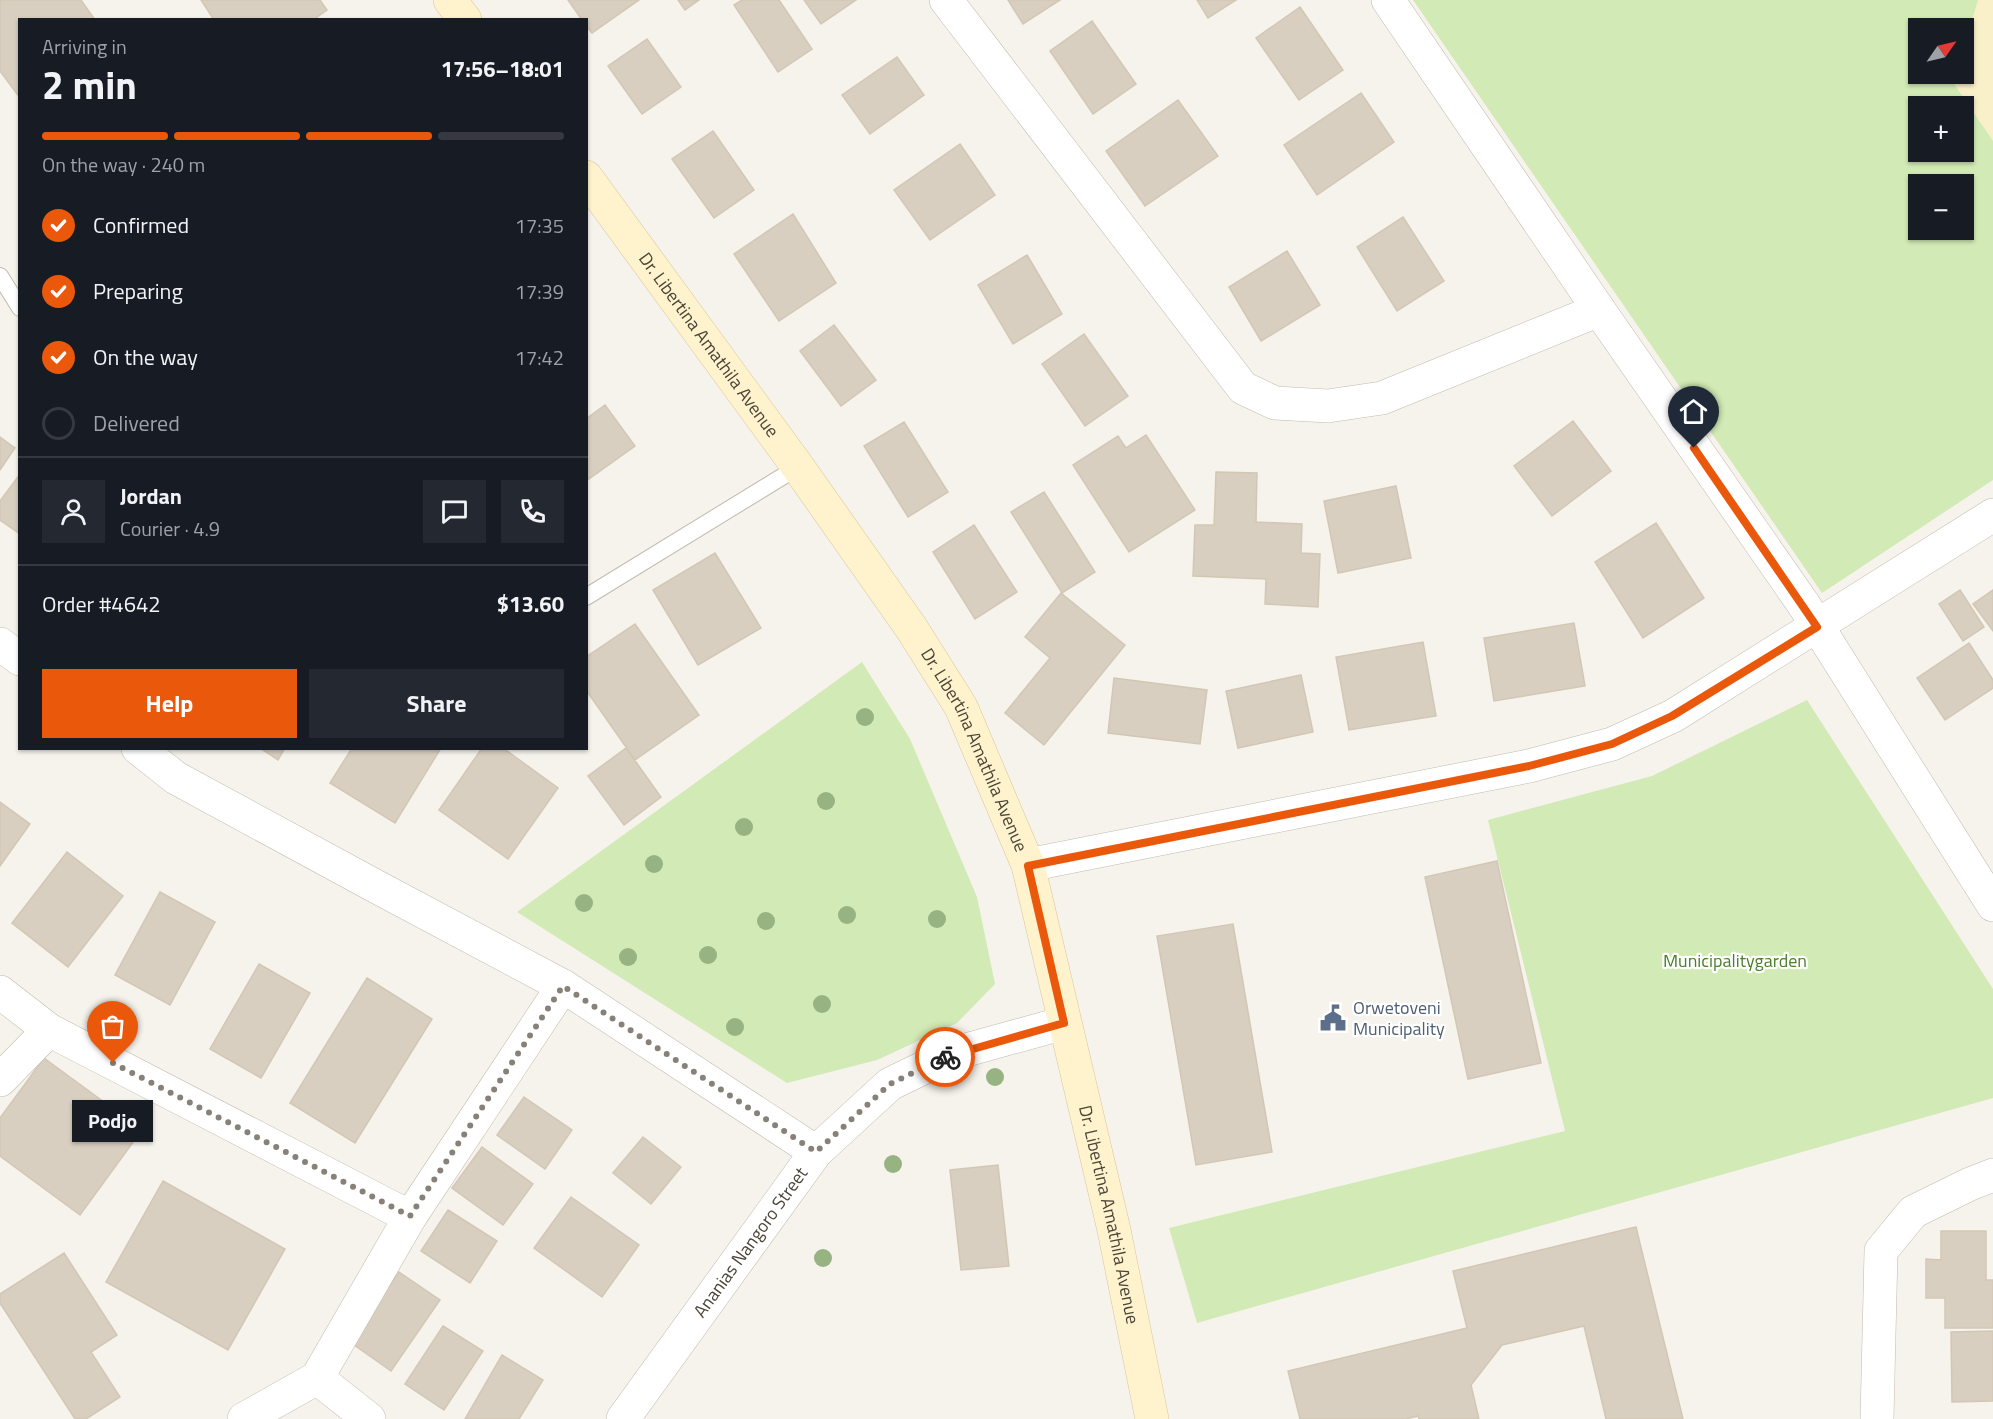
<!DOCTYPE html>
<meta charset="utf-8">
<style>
:root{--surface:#171b24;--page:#242831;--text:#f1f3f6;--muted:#9ea1a6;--line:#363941;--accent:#ea580c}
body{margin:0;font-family:"Titillium Web",sans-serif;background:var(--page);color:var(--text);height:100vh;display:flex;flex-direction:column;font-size:22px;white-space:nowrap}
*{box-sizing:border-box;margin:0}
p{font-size:20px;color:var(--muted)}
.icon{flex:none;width:33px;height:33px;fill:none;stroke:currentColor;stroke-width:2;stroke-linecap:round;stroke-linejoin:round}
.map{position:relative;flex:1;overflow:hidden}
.side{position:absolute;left:18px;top:18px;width:570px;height:732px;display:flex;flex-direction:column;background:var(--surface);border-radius:0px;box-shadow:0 2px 4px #0004}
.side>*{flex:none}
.needle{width:39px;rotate:56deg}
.buttons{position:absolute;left:1908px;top:18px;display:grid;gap:12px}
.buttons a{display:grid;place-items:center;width:66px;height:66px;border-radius:0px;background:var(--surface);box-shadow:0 2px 4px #0004;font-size:30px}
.pin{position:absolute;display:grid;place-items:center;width:51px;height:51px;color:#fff;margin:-62px -26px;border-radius:50% 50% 50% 0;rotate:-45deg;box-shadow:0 0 6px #0007}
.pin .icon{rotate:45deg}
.courier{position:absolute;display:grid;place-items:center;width:60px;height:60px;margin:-30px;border:4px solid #ea580c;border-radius:50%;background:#fff;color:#222;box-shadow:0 2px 8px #0007}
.bubble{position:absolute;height:42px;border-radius:0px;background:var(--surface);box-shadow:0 2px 4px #0004;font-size:20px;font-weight:700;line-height:42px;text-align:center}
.head em{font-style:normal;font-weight:700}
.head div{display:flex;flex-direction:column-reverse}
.head{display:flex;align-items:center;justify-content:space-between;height:102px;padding:0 24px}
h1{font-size:39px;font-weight:700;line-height:45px}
.bar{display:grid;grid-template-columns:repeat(4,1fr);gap:9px 6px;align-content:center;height:72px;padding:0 24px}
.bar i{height:8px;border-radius:4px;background:var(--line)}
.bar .selected{background:var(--accent)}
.bar p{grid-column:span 4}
.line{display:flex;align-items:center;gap:15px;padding:0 24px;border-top:2px solid var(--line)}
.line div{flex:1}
.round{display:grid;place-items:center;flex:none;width:63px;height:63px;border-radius:0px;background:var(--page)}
ol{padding:0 24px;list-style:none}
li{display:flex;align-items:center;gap:18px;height:66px}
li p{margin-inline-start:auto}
li .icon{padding:6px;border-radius:50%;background:var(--accent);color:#fff;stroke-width:4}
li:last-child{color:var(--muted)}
li i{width:33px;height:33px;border:3px solid var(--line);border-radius:50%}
.button{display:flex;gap:12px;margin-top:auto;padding:12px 24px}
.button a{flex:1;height:69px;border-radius:0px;background:var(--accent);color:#fff;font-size:24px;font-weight:700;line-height:69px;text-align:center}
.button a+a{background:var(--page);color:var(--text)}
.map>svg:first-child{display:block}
.green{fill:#d2eab5;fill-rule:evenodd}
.sand{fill:#f9efc9}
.building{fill:#d8cfc1;stroke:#d3c7b4;stroke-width:1.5}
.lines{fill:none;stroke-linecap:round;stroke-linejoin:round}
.lane-casing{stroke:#c2bbae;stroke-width:18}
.street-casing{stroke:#c2bbae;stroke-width:34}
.secondary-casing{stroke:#d6c79b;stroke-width:34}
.lane{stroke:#fff;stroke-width:16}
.street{stroke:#fff;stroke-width:33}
.secondary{stroke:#fff3cd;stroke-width:33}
.tree{fill:#97b381}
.done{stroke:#878178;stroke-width:6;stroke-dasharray:0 10.8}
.route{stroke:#ea580c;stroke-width:8}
.labels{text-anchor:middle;stroke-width:4.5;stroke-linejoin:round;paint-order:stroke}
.street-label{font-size:18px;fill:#4b4439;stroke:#fff}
.park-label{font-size:18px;fill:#4a7f2a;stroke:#fff}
.service-label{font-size:18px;fill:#4e5e75;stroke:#fff;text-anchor:start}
</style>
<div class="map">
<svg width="1993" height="1419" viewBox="0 0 1993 1419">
<rect width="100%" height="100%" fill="#f6f3ec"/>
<path class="green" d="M1413,0H1993V480L1822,593ZM1918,28H1964V74H1918ZM1918,106H1964V152H1918ZM1918,184H1964V230H1918Z
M862,662L910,739L977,897L995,984L957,1023L877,1060L787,1083L517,912Z
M1807,700L1993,989V1098L1197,1323L1169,1228L1565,1131L1488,820L1652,776Z"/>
<path class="sand" d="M1978,0H1993V141L1952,81L1955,74H1964V47Z"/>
<path class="building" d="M0,0H81L95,20H20V98L0,71Z
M201,0H320L327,10L313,20H214Z
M568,0H639L592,33L586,26V20H582Z
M678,0H699L685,10Z
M742,0H779L812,49L778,72L734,5Z
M804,0H856L821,24Z
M1008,0H1060L1023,24Z
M1197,0H1236L1208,18Z
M1300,7L1343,70L1299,100L1256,38Z
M1092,21L1136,84L1093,114L1050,51Z
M647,39L681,87L642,114L608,66Z
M897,57L924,95L870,134L842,95Z
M1361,93L1394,142L1317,195L1284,145Z
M1178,100L1218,156L1145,206L1106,151Z
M713,131L754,190L714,218L672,159Z
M960,144L995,195L930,240L894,190Z
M793,214L836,283L779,321L734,254Z
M1403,217L1444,281L1397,311L1357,247Z
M1287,251L1320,305L1261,341L1229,287Z
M1027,255L1062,314L1013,344L978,285Z
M834,325L876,380L841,406L800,351Z
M1084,334L1128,396L1085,426L1042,364Z
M605,405L635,446L586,481V419Z
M1573,421L1611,471L1552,516L1514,466Z
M904,422L948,492L908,517L864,446Z
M1146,435L1195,510L1129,552L1073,465L1118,436L1126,448Z
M0,437L15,448L0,470Z
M1216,472L1257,473L1256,522L1302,524L1301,553L1320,554L1318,607L1265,604L1266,579L1193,576L1195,525H1214Z
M20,474V534L0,520V501Z
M1396,486L1411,558L1338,573L1324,501Z
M1044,492L1095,572L1062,593L1011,512Z
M1656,523L1704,598L1643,638L1595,562Z
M974,525L1017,592L975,619L933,552Z
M715,553L761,628L698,665L653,590Z
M1960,590L1984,627L1963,641L1939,604Z
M1993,590V631L1973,604Z
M1061,593L1125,645L1044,745L1005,713L1050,658L1025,637Z
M1574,623L1585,686L1494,701L1484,638Z
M635,624L699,715L635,760L586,690V657Z
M1423,642L1436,716L1349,730L1336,657Z
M1969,643L1993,680V688L1945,720L1917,678Z
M1301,675L1313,732L1238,748L1226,691Z
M1114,678L1207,690L1200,744L1108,733Z
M260,748H285L278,760Z
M352,748H441L395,823L330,783Z
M482,748H503L558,788L508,859L439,810Z
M626,748L661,797L624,825L588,776Z
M0,802L30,824L0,866Z
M67,852L123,896L68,967L12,923Z
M1497,861L1541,1063L1468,1079L1425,877Z
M160,892L215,922L170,1005L115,975Z
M1233,924L1272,1152L1196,1165L1157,936Z
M259,964L310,993L261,1078L210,1049Z
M367,978L432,1019L355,1143L290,1103Z
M44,1058L142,1130L80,1215L0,1156V1118Z
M524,1097L572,1130L545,1169L497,1135Z
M643,1137L681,1167L651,1204L613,1173Z
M482,1147L533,1184L503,1225L452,1188Z
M998,1165L1009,1266L961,1270L950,1170Z
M163,1181L285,1249L228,1350L106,1282Z
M571,1197L639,1245L602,1297L534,1248Z
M448,1210L497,1241L470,1283L421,1251Z
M1636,1227L1683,1419H1606L1584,1326L1502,1345L1471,1385L1479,1419H1419L1418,1416L1406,1419H1300L1288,1371L1467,1328L1453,1271Z
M1941,1231H1986V1280H1993V1328H1945V1298H1926V1259L1941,1260Z
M64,1253L117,1335L91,1352L120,1397L86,1419H75L0,1303V1294Z
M399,1272L440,1300L391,1371L350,1342Z
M443,1326L483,1351L444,1410L405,1384Z
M1993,1331V1401L1952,1402L1951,1332Z
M502,1355L543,1380L519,1419H465Z"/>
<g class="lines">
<g class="lane-casing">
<path id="lane" d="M0,276L20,308
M586,597L798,467"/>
</g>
<g class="street-casing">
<g id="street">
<path d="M946,0L1243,388L1275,403L1328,406L1382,398L1599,310"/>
<path d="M1388,0L1599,310L1804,605L1993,905"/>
<path d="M0,644L20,659"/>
<path d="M138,748L176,778L377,887L563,986L816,1152"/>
<path d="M1028,865L1529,766L1612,744L1673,716L1993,515"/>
<path d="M0,992L49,1030L410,1217"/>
<path d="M0,1080L49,1030"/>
<path d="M317,1378L369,1419"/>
<path d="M244,1419L317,1378L410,1217L563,986"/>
<path id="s1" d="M623,1419L816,1152L890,1084L952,1054L1064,1023"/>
<path d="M1877,1419L1881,1251L1913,1212L1970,1184L1993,1175"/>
</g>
</g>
<g class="secondary-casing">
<g id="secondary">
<path d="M450,0L465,20"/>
<path id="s2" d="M586,177L798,467L912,629L961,707L1028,865L1114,1230L1152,1419"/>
</g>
</g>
<use href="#lane" class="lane"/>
<use href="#street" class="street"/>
<use href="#secondary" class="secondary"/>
</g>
<g class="tree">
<circle cx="865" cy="717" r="9"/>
<circle cx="826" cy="801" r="9"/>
<circle cx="744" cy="827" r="9"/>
<circle cx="654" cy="864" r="9"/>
<circle cx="584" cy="903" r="9"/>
<circle cx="847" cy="915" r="9"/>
<circle cx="937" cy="919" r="9"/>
<circle cx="766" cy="921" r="9"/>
<circle cx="708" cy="955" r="9"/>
<circle cx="628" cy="957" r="9"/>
<circle cx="822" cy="1004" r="9"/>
<circle cx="735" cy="1027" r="9"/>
<circle cx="995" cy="1077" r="9"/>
<circle cx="893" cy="1164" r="9"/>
<circle cx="823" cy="1258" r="9"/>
</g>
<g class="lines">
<path class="done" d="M113,1063L410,1216L563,986L816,1152L890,1084L945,1057"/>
<path class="route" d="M945,1057L1064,1023L1028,866L1529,766L1612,744L1672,716L1817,627L1694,448"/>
</g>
<defs>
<g id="civic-bare" transform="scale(2.07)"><path d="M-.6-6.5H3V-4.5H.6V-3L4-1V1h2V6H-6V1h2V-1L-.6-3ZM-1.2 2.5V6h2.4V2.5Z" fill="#5c6f8a" stroke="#fff" stroke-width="2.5" paint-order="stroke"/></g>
</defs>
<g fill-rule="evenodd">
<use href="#civic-bare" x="1333" y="1018"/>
</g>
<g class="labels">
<g class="street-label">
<text dy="6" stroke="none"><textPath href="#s2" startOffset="208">Dr. Libertina Amathila Avenue</textPath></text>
<text dy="6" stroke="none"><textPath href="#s2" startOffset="694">Dr. Libertina Amathila Avenue</textPath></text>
<text dy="6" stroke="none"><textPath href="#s2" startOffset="1180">Dr. Libertina Amathila Avenue</textPath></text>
<text dy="6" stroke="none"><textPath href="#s1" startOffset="218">Ananias Nangoro Street</textPath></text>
</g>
<g class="park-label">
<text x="1735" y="967">Municipalitygarden</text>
</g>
<g class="service-label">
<text x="1353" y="1014">Orwetoveni<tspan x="1353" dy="21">Municipality</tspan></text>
</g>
</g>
</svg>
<div class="buttons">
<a><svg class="needle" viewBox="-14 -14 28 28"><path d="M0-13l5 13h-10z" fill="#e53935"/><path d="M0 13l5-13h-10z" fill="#9ea1a6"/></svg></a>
<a>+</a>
<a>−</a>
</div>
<div class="pin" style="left:113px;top:1063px;background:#ea580c"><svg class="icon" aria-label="bag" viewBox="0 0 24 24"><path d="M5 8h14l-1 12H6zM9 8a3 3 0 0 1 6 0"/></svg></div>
<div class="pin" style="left:1694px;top:448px;background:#1f2937"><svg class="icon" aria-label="home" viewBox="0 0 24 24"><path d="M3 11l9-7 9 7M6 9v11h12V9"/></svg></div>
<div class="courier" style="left:945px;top:1057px"><svg class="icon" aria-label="bike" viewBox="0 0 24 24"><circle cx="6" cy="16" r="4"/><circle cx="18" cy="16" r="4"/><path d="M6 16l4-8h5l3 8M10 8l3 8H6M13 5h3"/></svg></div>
<div class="bubble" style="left:72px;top:1100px;width:81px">Podjo</div>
<section class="side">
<div class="head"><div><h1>2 min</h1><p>Arriving in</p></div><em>17:56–18:01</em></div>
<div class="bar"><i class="selected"></i><i class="selected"></i><i class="selected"></i><i></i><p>On the way · 240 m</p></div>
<ol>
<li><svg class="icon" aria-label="check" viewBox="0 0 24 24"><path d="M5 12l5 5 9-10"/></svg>Confirmed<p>17:35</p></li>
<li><svg class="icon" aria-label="check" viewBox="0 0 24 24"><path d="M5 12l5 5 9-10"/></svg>Preparing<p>17:39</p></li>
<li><svg class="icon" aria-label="check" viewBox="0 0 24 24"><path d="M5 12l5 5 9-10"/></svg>On the way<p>17:42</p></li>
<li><i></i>Delivered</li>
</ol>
<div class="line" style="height:108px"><a class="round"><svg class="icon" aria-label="person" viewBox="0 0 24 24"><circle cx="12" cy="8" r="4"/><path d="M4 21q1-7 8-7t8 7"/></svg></a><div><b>Jordan</b><p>Courier · 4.9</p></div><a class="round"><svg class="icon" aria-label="chat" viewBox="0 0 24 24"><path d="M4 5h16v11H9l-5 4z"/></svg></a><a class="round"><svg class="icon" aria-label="phone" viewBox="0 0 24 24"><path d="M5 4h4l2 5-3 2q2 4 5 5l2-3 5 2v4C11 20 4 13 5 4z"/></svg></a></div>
<div class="line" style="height:78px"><div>Order #4642</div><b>$13.60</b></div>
<div class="button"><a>Help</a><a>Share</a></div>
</section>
</div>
